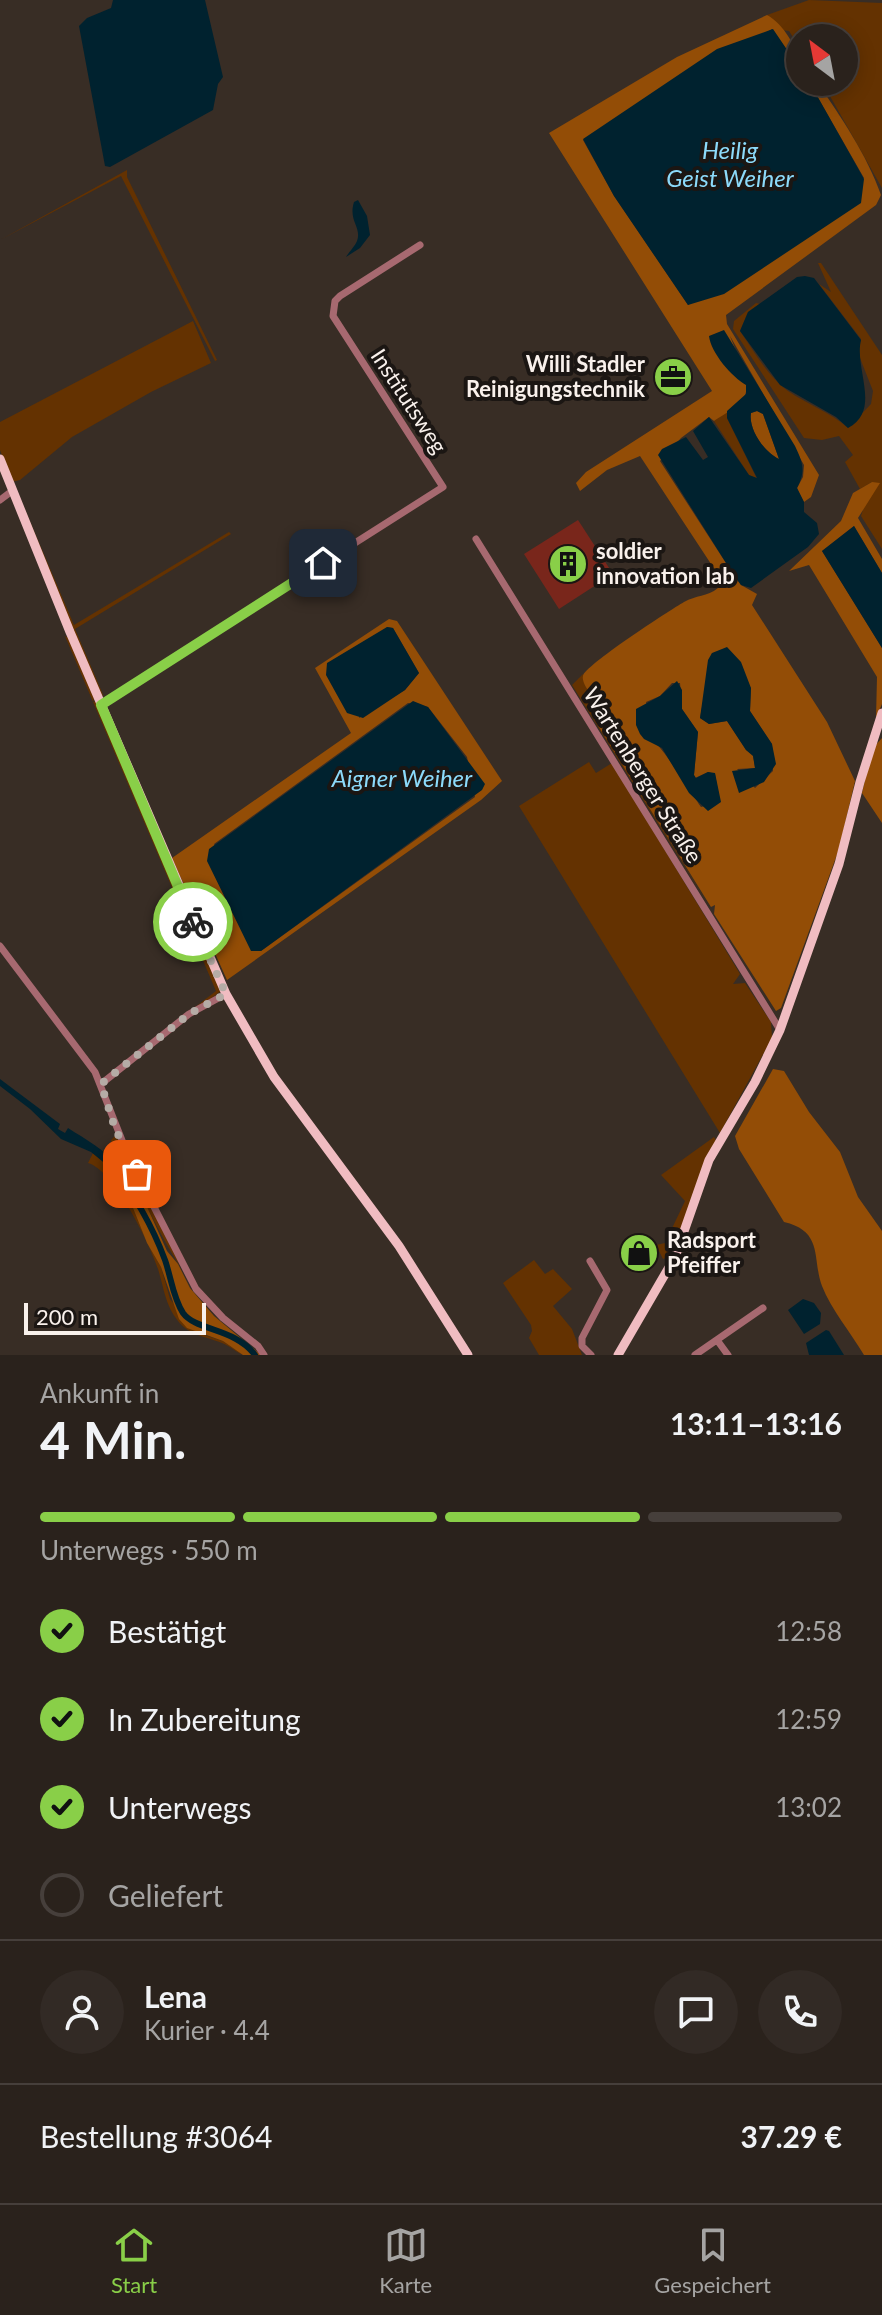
<!DOCTYPE html>
<html lang="de">
<meta charset="utf-8">
<style>
:root{--surface:#2a221c;--page:#322a25;--text:#f1f3f6;--muted:#a5a4a3;--line:#463f3b;--accent:#89cf48}
body{margin:0;font-family:Lato,sans-serif;background:var(--page);color:var(--text);height:100vh;display:flex;flex-direction:column;font-size:30px;white-space:nowrap}
*{box-sizing:border-box;margin:0}
p{font-size:26px;color:var(--muted)}
.icon{flex:none;width:44px;height:44px;fill:none;stroke:currentColor;stroke-width:2;stroke-linecap:round;stroke-linejoin:round}
.map{position:relative;height:1355px;overflow:hidden}
.side{display:flex;flex-direction:column;background:var(--surface);flex:1}
.side>*{flex:none}
.needle{width:52px;rotate:328deg}
.buttons{position:absolute;left:786px;top:24px;display:grid;gap:16px}
.buttons a{display:grid;place-items:center;width:72px;height:72px;border-radius:50%;background:var(--surface);box-shadow:0 4px 20px #0003,0 0 0 2px var(--line);font-size:40px}
.scale{position:absolute;left:24px;bottom:20px;width:182px;box-sizing:border-box;padding-left:8px;border:4px solid #f9f1ec;border-top:0;font-size:22px;line-height:28px;white-space:nowrap;color:#f9f1ec;-webkit-text-stroke:6px #1b1613;paint-order:stroke}
.pin{position:absolute;display:grid;place-items:center;width:68px;height:68px;color:#fff;margin:-34px;border-radius:16px;box-shadow:0 4px 12px #0006}
.courier{position:absolute;display:grid;place-items:center;width:80px;height:80px;margin:-40px;border:6px solid #89cf48;border-radius:50%;background:#fff;color:#222;box-shadow:0 2px 10px #0007}
.headline em{font-style:normal;font-weight:700}
.headline div{display:flex;flex-direction:column-reverse}
.headline{display:flex;align-items:center;justify-content:space-between;height:136px;padding:0 40px}
h1{font-size:52px;font-weight:700;line-height:60px}
.bar{display:grid;grid-template-columns:repeat(4,1fr);gap:12px 8px;align-content:center;height:96px;padding:0 40px}
.bar i{height:10px;border-radius:6px;background:var(--line)}
.bar .on{background:var(--accent)}
.bar p{grid-column:span 4}
.line{display:flex;align-items:center;gap:20px;padding:0 40px;border-top:2px solid var(--line)}
.line div{flex:1}
.round{display:grid;place-items:center;flex:none;width:84px;height:84px;border-radius:42px;background:var(--page)}
ol{padding:0 40px;list-style:none}
li{display:flex;align-items:center;gap:24px;height:88px}
li p{margin-inline-start:auto}
li .icon{padding:8px;border-radius:50%;background:var(--accent);color:#111;stroke-width:4}
li:last-child{color:var(--muted)}
li i{width:44px;height:44px;border:4px solid var(--line);border-radius:50%}
.tabs{display:flex;justify-content:space-around;align-items:center;height:112px;border-top:2px solid var(--line);background:var(--surface);font-size:22px;color:var(--muted)}
.tabs a{display:grid;justify-items:center;gap:4px}
.tabs .on{color:var(--accent)}
.map>svg:first-child{display:block}
.green{fill:#643201}
.forest{fill:#934d06;fill-rule:evenodd}
.water{fill:#00222f;fill-rule:evenodd}
.lines{fill:none;stroke-linecap:round;stroke-linejoin:round}
.canal{stroke:#00222f;stroke-width:6}
.building{fill:#79261b}
.minor{stroke:#a76970;stroke-width:7}
.major{stroke:#f0bcc1;stroke-width:9}
.done{stroke:#b5aca6;stroke-width:8;stroke-dasharray:0 14.4}
.route{stroke:#89cf48;stroke-width:10}
.labels{text-anchor:middle;stroke-width:8;stroke-linejoin:round;paint-order:stroke}
.poi-label{font-size:22px;font-weight:bold;fill:#f9f1ec;stroke:#1b1613;text-anchor:start}
.street-label{font-size:22px;fill:#f9f1ec;stroke:#1b1613}
.water-label{font-size:24px;font-style:italic;fill:#8cdafa;stroke:#1b1613}
</style>
<div class="map">
<svg width="882" height="1355" viewBox="0 0 882 1355">
<rect width="100%" height="100%" fill="#382d25"/>
<path class="green" d="M809,0L882,3V188L822,82H844V38H800V48L789,31L782,30L767,15Z
M127,170V177L217,360L215,361L121,176L0,240Z
M818,263H821L882,355V549L861,516L872,482L860,489L845,462L853,455L839,436L822,440L804,438L733,329L734,321L756,303L760,304L748,312L740,331C753,350 769,378 788,391C807,404 830,412 848,428L871,404L873,391L858,353L861,339L819,284L831,292Z
M193,321L211,363L151,392L72,437L20,480L12,482L0,450V422Z
M727,411V418L757,479L749,475L714,421Z
M17,491L74,625L229,532L231,534L75,629L104,697L96,687Z
M65,636L68,638L94,698L93,702L96,701L221,991L111,1072L216,991Z
M583,674C582,682 591,697 598,702L595,719L711,909L572,685Z
M589,762L596,773L612,763L740,974L733,984L745,983L771,1022L772,1038L720,1133L519,806Z
M116,1135L181,1267C154,1229 141,1180 102,1152L112,1146L111,1140Z
M714,1137L716,1140L673,1255L663,1259L656,1245L665,1243L685,1201L661,1175Z
M93,1153L112,1169L110,1173L133,1208L147,1243L161,1267L170,1299L198,1333L223,1341L243,1355C236,1352 230,1346 222,1343C205,1336 190,1336 178,1321C165,1305 164,1288 158,1269C150,1244 114,1170 88,1163Z
M534,1260L545,1274L553,1269L572,1289L553,1306L572,1329L582,1355H539L529,1338L532,1331L531,1325L503,1283Z"/>
<path class="forest" d="M767,15C783,23 800,51 800,69L772,29L583,140L614,196L688,305L864,178L809,82H817C841,117 867,155 881,195L876,205L726,315L727,324L819,475L811,497L804,502L797,488L803,477L804,465L730,336C735,350 753,383 744,397C739,406 723,415 714,421L709,417L681,438L660,461L733,574L741,585L757,594L752,605L827,722L855,781L839,849L781,1008L776,1011L714,914L715,905L711,907L594,719L598,702C593,698 581,683 583,676C584,666 670,610 684,602C696,595 707,597 718,588L720,580L713,567L640,456L607,470L580,491L576,483L586,472L712,391L549,133L677,57ZM712,653L751,688L750,711L772,744L773,771L755,788L737,769L755,768L753,755L746,750L727,721L709,724L700,718ZM672,683H680L682,709L698,732L694,775L695,778L708,772L715,774L720,802L701,807C694,797 663,748 656,744L646,702L660,696Z
M757,411L763,414L779,459C765,453 748,429 751,413Z
M872,482L880,483L858,518L882,559V573L854,526L822,551L882,648V704L876,718L877,677L809,565L789,571L841,521L853,493Z
M389,619L397,621L502,781L481,800L227,980L172,858L351,733L315,668ZM387,627L393,628L419,673L405,690L359,718ZM408,703L428,707L467,757L475,797L261,951L214,844Z
M882,738V823L862,793L872,749Z
M773,1069L784,1071L809,1112L840,1152L858,1197L882,1231V1355H864C851,1333 831,1309 822,1286C812,1260 824,1231 784,1222L739,1149L735,1136Z
M115,1161L143,1198L167,1251L178,1264L190,1288L214,1316L261,1355H243L223,1341L187,1328L179,1319L161,1267L147,1243L133,1208L110,1172Z"/>
<path class="water" d="M113,0H205L223,77L218,84L213,110L110,167L105,166L79,26L87,18L111,8Z
M773,29L800,69V82L811,85L864,179L861,203L724,294L688,305L614,196L583,139L717,49Z
M358,200L367,216L370,235L360,248L346,257C349,252 355,246 357,241C362,227 348,221 354,202Z
M805,276L814,278L861,340C854,369 882,410 848,428L836,417L780,385L740,331L748,312L797,277Z
M724,330L795,446C803,463 806,471 797,488L804,502V512L817,523L819,534L808,547L751,588L741,585L733,574L658,455L662,449L686,437L703,460L708,457L693,431L709,417L749,475L757,478L727,418V411L746,394V385C732,377 711,353 709,336ZM757,411L763,414L779,459C765,453 748,429 751,413Z
M854,526L882,573V648L822,551Z
M387,627L393,628L419,673L405,690L363,718L347,713L326,675L327,663Z
M727,647L741,662L751,688L750,711L772,744L776,764L764,782L739,793L732,771L755,768L753,756L746,750L727,721L709,724L700,718L708,660L712,653Z
M677,681L682,690V709L698,732L694,775L696,778L708,772L715,773L721,802L708,811L689,793L662,748L644,739L640,734L636,725V709L660,696Z
M413,701L428,707L485,784L482,790L261,951H251L207,861L209,849Z
M0,1079L60,1124L58,1129L65,1133L68,1128C85,1139 106,1150 118,1167L113,1170L91,1152L61,1139L30,1109L0,1086Z
M803,1299L814,1303L821,1313L820,1324L804,1334L788,1310Z
M826,1330L829,1331L844,1355H809L806,1343Z"/>
<g class="lines">
<path class="canal" d="M111,1165C134,1194 152,1225 165,1260C171,1277 173,1298 183,1313C196,1331 235,1328 255,1355"/>
</g>
<path class="building" d="M578,520L613,574L559,609L524,554Z"/>
<g class="lines">
<path class="minor" d="M0,500L12,491
M476,539L780,1030
M325,562L443,487L333,316L335,301L340,296L420,245
M101,705L323,563
M0,946L95,1072L129,1158L196,1289L223,1318L258,1346L264,1355
M101,1084L189,1014L226,994
M590,1261L607,1290L582,1338V1346L591,1355
M717,1340L728,1355
M695,1355L763,1308"/>
<path class="major" d="M0,459L70,632L226,994L274,1077L399,1246L468,1355
M618,1355L675,1257L709,1160L755,1082L780,1030L839,864L860,782L882,713"/>
</g>
<g class="lines">
<path class="done" d="M137,1174L115,1128L101,1084L189,1014L226,994L193,922"/>
<path class="route" d="M193,922L101,705L323,563"/>
</g>
<defs>
<g id="office-disc" transform="scale(2)"><circle r="9.5" fill="#89cf48" stroke="#1b1613"/><path d="M-6-3h4V-5.5h4V-3h4V5H-6ZM-1-4.5V-3h2v-1.5ZM-6 0V1H6V0Z" fill="#111"/></g>
<g id="building-disc" transform="scale(2)"><circle r="9.5" fill="#89cf48" stroke="#1b1613"/><path d="M-4-6H4V6H1V3H-1V6H-4ZM-2.5-4.3h1.7v1.8h-1.7ZM.8-4.3h1.7v1.8H.8ZM-2.5-1h1.7V.8h-1.7ZM.8-1h1.7V.8H.8Z" fill="#111"/></g>
<g id="shop-disc" transform="scale(2)"><circle r="9.5" fill="#89cf48" stroke="#1b1613"/><path d="M-5-2.5h2.3a2.7 3.5 0 0 1 5.4 0H5L5.5 6h-11ZM-1.5-2.5h3a1.5 2.3 0 0 0-3 0Z" fill="#111"/></g>
</defs>
<g fill-rule="evenodd">
<use href="#office-disc" x="673" y="377"/>
<use href="#building-disc" x="568" y="564"/>
<use href="#shop-disc" x="639" y="1253"/>
</g>
<g class="labels">
<g class="poi-label">
<text x="645" y="372" text-anchor="end">Willi Stadler<tspan x="645" dy="25">Reinigungstechnik</tspan></text>
<text x="596" y="559">soldier<tspan x="596" dy="25">innovation lab</tspan></text>
<text x="667" y="1248">Radsport<tspan x="667" dy="25">Pfeiffer</tspan></text>
</g>
<g class="street-label">
<text transform="translate(409 401) rotate(57)" y="8">Institutsweg</text>
<text transform="translate(643 775) rotate(58)" y="8">Wartenberger Straße</text>
</g>
<g class="water-label">
<text x="730" y="159">Heilig<tspan x="730" dy="28">Geist Weiher</tspan></text>
<text x="402" y="787">Aigner Weiher</text>
</g>
</g>
</svg>
<div class="buttons">
<a><svg class="needle" viewBox="-14 -14 28 28"><path d="M0-13l5 13h-10z" fill="#e53935"/><path d="M0 13l5-13h-10z" fill="#a5a4a3"/></svg></a>
</div>
<div class="scale">200 m</div>
<div class="pin" style="left:137px;top:1174px;background:#ea580c"><svg class="icon" aria-label="bag" viewBox="0 0 24 24"><path d="M5 8h14l-1 12H6zM9 8a3 3 0 0 1 6 0"/></svg></div>
<div class="pin" style="left:323px;top:563px;background:#1f2937"><svg class="icon" aria-label="home" viewBox="0 0 24 24"><path d="M3 11l9-7 9 7M6 9v11h12V9"/></svg></div>
<div class="courier" style="left:193px;top:922px"><svg class="icon" aria-label="bike" viewBox="0 0 24 24"><circle cx="6" cy="16" r="4"/><circle cx="18" cy="16" r="4"/><path d="M6 16l4-8h5l3 8M10 8l3 8H6M13 5h3"/></svg></div>
</div>
<section class="side">
<div class="headline"><div><h1>4 Min.</h1><p>Ankunft in</p></div><em>13:11–13:16</em></div>
<div class="bar"><i class="on"></i><i class="on"></i><i class="on"></i><i></i><p>Unterwegs · 550 m</p></div>
<ol>
<li><svg class="icon" aria-label="check" viewBox="0 0 24 24"><path d="M5 12l5 5 9-10"/></svg>Bestätigt<p>12:58</p></li>
<li><svg class="icon" aria-label="check" viewBox="0 0 24 24"><path d="M5 12l5 5 9-10"/></svg>In Zubereitung<p>12:59</p></li>
<li><svg class="icon" aria-label="check" viewBox="0 0 24 24"><path d="M5 12l5 5 9-10"/></svg>Unterwegs<p>13:02</p></li>
<li><i></i>Geliefert</li>
</ol>
<div class="line" style="height:144px"><a class="round"><svg class="icon" aria-label="person" viewBox="0 0 24 24"><circle cx="12" cy="8" r="4"/><path d="M4 21q1-7 8-7t8 7"/></svg></a><div><b>Lena</b><p>Kurier · 4.4</p></div><a class="round"><svg class="icon" aria-label="chat" viewBox="0 0 24 24"><path d="M4 5h16v11H9l-5 4z"/></svg></a><a class="round"><svg class="icon" aria-label="phone" viewBox="0 0 24 24"><path d="M5 4h4l2 5-3 2q2 4 5 5l2-3 5 2v4C11 20 4 13 5 4z"/></svg></a></div>
<div class="line" style="height:104px"><div>Bestellung #3064</div><b>37.29 €</b></div>
</section>
<nav class="tabs">
<a class="on"><svg class="icon" aria-label="home" viewBox="0 0 24 24"><path d="M3 11l9-7 9 7M6 9v11h12V9"/></svg>Start</a>
<a><svg class="icon" aria-label="map" viewBox="0 0 24 24"><path d="M3 6l6-2 6 2 6-2v14l-6 2-6-2-6 2zM9 4v14M15 6v14"/></svg>Karte</a>
<a><svg class="icon" aria-label="saved" viewBox="0 0 24 24"><path d="M7 4h10v16l-5-4-5 4z"/></svg>Gespeichert</a>
</nav>
